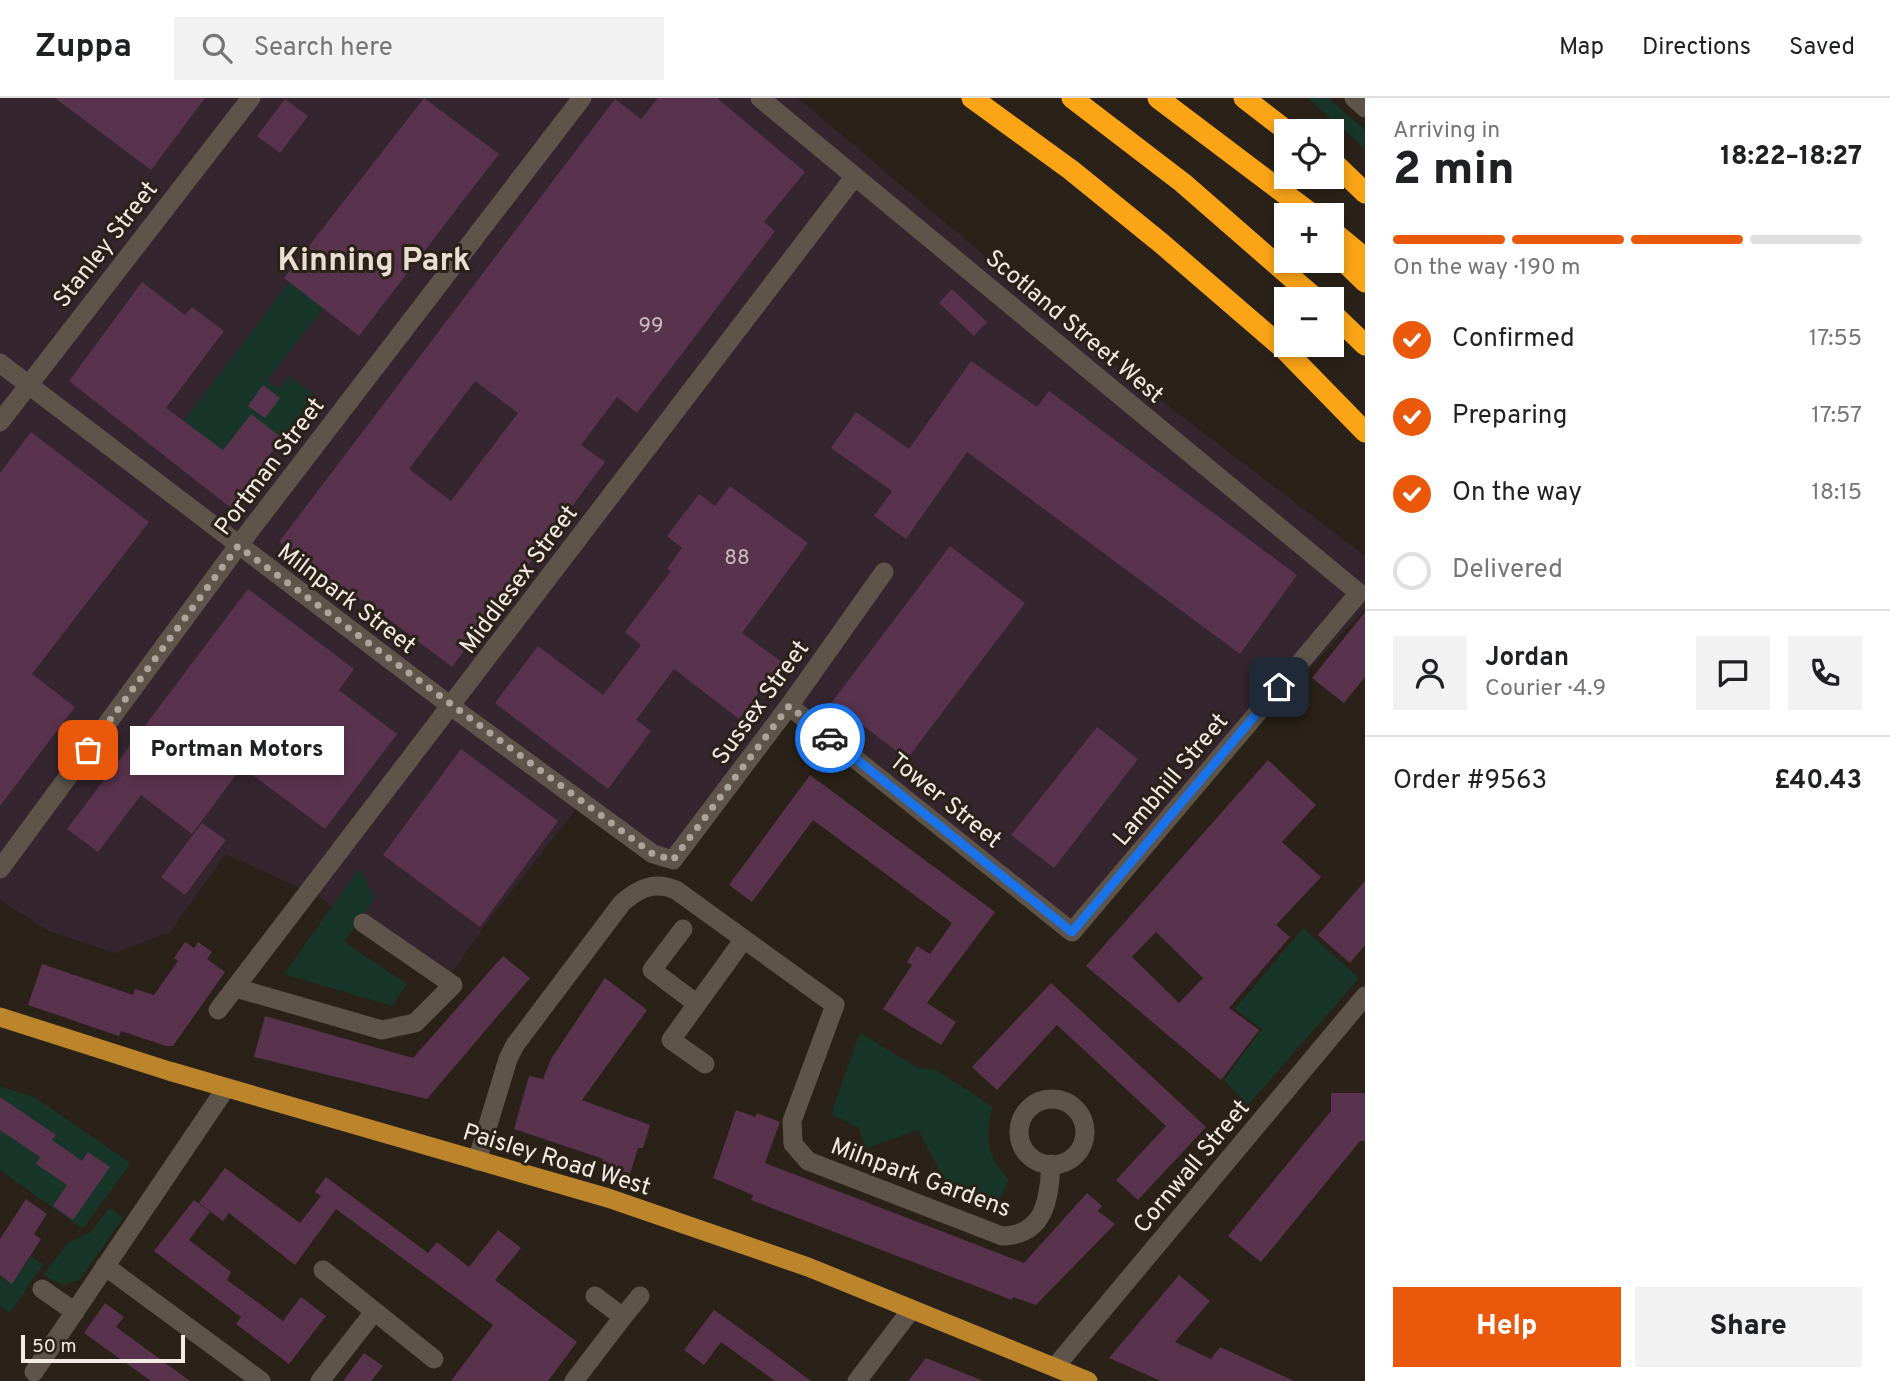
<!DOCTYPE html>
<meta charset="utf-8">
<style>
:root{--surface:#fff;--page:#f2f2f2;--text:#202124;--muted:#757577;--line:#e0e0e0;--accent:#ea580c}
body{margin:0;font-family:Overpass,sans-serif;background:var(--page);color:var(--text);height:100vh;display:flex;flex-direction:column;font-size:26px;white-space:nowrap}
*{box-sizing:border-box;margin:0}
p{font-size:23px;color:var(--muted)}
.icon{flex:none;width:38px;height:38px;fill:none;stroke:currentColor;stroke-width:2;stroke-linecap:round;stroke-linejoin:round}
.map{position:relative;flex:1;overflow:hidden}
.drawer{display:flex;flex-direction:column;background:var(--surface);width:525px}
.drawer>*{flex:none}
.tools{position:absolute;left:1274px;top:21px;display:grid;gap:14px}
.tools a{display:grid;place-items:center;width:70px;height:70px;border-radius:0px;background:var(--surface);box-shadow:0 4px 10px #0003;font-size:35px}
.scale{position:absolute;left:21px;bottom:18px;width:164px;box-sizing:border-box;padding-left:7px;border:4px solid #f2ebe5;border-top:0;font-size:19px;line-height:24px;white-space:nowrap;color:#f2ebe5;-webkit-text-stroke:5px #2a2218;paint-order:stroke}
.pin{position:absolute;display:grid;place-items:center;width:60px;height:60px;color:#fff;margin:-30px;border-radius:14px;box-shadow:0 4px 10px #0006}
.courier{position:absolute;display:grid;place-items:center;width:70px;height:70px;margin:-35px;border:5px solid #1a73e8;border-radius:50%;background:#fff;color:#222;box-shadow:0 2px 9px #0007}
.bubble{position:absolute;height:49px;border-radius:0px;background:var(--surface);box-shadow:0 4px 10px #0003;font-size:23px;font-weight:800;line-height:49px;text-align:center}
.headline em{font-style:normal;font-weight:800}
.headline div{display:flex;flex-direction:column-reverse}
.headline{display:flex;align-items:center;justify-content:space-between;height:119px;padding:0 28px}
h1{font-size:46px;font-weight:800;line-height:52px}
.bar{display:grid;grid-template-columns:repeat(4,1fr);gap:10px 7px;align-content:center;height:84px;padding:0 28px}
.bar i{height:9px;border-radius:5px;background:var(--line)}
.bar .on{background:var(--accent)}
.bar p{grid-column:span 4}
.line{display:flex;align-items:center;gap:18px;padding:0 28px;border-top:2px solid var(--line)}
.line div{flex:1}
.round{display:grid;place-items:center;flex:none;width:74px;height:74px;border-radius:0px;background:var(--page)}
ol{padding:0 28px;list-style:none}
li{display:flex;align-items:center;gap:21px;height:77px}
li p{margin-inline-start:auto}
li .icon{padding:7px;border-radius:50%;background:var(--accent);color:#fff;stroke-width:4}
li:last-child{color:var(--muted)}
li i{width:38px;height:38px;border:4px solid var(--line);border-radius:50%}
.primary-button{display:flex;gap:14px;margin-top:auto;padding:14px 28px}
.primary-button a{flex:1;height:80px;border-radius:0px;background:var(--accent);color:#fff;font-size:28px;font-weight:800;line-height:80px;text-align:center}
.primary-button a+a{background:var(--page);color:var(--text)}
header{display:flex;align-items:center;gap:42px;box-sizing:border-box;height:98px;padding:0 35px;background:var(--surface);border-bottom:2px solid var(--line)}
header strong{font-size:33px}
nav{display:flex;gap:38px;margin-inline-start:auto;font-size:24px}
.search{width:490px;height:63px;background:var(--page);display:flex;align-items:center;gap:18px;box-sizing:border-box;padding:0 24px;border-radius:0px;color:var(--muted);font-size:26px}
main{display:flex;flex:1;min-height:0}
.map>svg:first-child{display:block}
.industrial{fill:#35252f}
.green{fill:#183529}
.building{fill:#59334d;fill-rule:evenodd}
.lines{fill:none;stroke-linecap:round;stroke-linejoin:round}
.minor{stroke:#5e544a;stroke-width:19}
.primary{stroke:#bc842b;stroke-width:19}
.motorway{stroke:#faa416;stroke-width:21}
.done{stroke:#aca59d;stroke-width:7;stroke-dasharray:0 12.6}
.route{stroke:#1a73e8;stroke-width:9}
.labels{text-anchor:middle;stroke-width:6;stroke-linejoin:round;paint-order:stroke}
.number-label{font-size:21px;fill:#ccbdbf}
.street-label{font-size:24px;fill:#f2ebe5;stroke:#2a2218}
.district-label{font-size:32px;font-weight:bold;fill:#eaded2;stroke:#2a2218}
</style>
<header>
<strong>Zuppa</strong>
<div class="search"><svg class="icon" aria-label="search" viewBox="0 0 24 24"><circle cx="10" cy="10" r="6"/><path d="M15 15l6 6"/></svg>Search here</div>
<nav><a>Map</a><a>Directions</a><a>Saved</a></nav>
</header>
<main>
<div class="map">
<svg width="1365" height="1283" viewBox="0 0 1365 1283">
<rect width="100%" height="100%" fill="#2a2218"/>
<path class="industrial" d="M0,0H798L1103,258L1365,458V511L1066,832L791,609L664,768L584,701L485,827L447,882L319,799L226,756L170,834L115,855L49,833L0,802Z"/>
<path class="green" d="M1308,0H1328L1365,32V51Z
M289,184L324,210L267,282L279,291L289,278L315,297L282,340L251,317L223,352L184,323Z
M359,771L375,800L344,844L407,886L392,908L284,876Z
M1303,830L1359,880L1248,1007L1224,982L1262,931L1235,911Z
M860,935L918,970L934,971L993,1009C984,1039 987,1059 1009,1082L998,1105L948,1087L918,1032L866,1050L859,1030L831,1016Z
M0,988L34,999L129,1064L128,1069L85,1128L80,1129L0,1072Z
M109,1110L123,1120L79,1182L63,1187L43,1177L68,1145L91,1134Z
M31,1158L43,1166L10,1215L0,1208V1181L2,1178L12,1185Z"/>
<path class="building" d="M55,0H205L151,72Z
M424,0L499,56L359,238L284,180Z
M658,0H717L805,74L764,124L775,133L637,315L617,299L581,347L605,364L452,569L362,501L359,505L279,444L615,1L641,21ZM475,283L518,315L451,403L409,371Z
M285,1L308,18L280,55L257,38Z
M142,184L185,217L192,209L224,233L166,310L223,352L251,316L282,340L231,410L69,283Z
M952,191L987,224L974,238L939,205Z
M971,263L1037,309L1049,293L1297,477L1240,556L967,354L906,441L874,418L892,393L831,350L856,314L909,351Z
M263,287L280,300L265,320L248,308Z
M31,334L149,424L32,576L75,609L0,708V375Z
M730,388L808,445L742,535L782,564L739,621L674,571L636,622L651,633L608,691L495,605L538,548L603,597L641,547L625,534L671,473L667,471L682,450L667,438L699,396L715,408Z
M950,448L1025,505L907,661L832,604Z
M248,491L354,571L339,592L397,636L325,731L242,669L192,736L141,697L98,754L67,731Z
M1365,514V579L1344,605L1312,580Z
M1097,629L1138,661L1054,770L1011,737Z
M461,651L558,723L480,829L383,757Z
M1268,662L1316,707L1282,744L1321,779L1276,827L1290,839L1229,910L1259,932L1221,982L1086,868ZM1156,834L1203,880L1179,905L1132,859Z
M810,677L995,814L927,905L956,924L941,947L883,911L912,867L907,864L917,848L930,856L952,825L813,722L752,804L729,787Z
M202,725L226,742L185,797L161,779Z
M1365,783V847L1350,865L1318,837Z
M185,844L194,850L198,844L212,854L207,861L225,874L173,948H166L121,933L119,938L28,907L42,866L133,897L135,891L154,897L178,863L174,860Z
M503,858L530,880L427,1001L254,959L265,918L413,960Z
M605,880L647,912L582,1002L650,1027L643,1050H638L630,1076L601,1068L603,1061L514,1031L529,978L543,981L551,961Z
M1051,885L1206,1029L1138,1102L1116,1082L1166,1028L1057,927L997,992L972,969Z
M1331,995H1365V1043H1360L1261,1164L1228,1138L1331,1013Z
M0,999L56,1037L52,1042L82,1063L88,1054L110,1069L73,1122L53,1108L67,1087L36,1066L40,1059L0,1032Z
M736,1012L755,1019L757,1015L780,1024L765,1065L1024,1165L1087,1095L1102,1108L1098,1113L1115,1126L1036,1207L1013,1199L1012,1202L751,1102L753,1097L713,1080Z
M225,1070L300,1125L321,1098L315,1094L326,1079L428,1155L437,1144L469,1169L498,1132L521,1150L495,1182L577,1244L548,1283H451L493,1227L336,1111L295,1167L229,1115L223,1123L199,1105Z
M26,1101L47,1116L34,1136L41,1141L12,1186L0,1177V1141Z
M194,1102L210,1114L189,1142L231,1174L227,1182L283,1223L301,1199L326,1218L289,1266L236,1226L241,1219L154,1153Z
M1179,1177L1210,1203L1175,1244L1211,1261L1220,1249L1294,1283H1161L1109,1260Z
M105,1205L124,1219L116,1229L190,1283H151L84,1235Z
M714,1212L738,1229L811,1283H775L721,1244L704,1267L684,1252Z
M364,1255L383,1268L371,1283H343Z
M926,1260L981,1282V1283H908Z"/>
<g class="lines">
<path class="minor" d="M760,0L1359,495L1072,834L789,608
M1354,0L1365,10
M0,265L452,609L653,756L673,762L789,608L884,474
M0,324L251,0
M0,771L238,448L582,0
M683,831L652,872L697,906
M236,890L382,932L415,925L453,887L363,825
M218,912L855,78
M705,966L671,942L744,841
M1019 1034a33 33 0 1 1 66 0a33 33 0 1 1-66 0Z
M477,1063L508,961L515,947L622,805C639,790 654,783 676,792L835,907L792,1023L793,1046L808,1063L1002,1138C1045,1137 1049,1102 1051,1066
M105,1168L261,1283
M323,1172L434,1261
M42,1191L75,1214
M623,1219L640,1198
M1055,1269L1365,898
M34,1274L226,990
M320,1283L374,1214
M574,1283L623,1219L595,1198
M857,1283L911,1212"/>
<path class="primary" d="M0,919L169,973L608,1100L808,1169L1088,1283"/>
<path class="motorway" d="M972,0L1071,72L1161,145L1283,250L1365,334
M1072,0L1183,85L1316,201
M1158,0L1313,117
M1244,0L1287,33
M1332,63L1365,95
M1332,133L1365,160
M1332,152L1365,184
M1332,215L1365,247"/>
</g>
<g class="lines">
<path class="done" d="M88,652L238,448L653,756L673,762L789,608L830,640"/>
<path class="route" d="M830,640L1072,834L1279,589"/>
</g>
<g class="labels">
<g class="number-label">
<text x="651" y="234">99</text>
<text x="737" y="466">88</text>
</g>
<g class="street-label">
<text transform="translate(105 146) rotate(-52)" y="8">Stanley Street</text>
<text transform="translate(1075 228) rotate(40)" y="8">Scotland Street West</text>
<text transform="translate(269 368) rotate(-53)" y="8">Portman Street</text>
<text transform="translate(518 481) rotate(-53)" y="8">Middlesex Street</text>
<text transform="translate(347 500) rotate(37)" y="8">Milnpark Street</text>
<text transform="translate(760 604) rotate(-54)" y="8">Sussex Street</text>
<text transform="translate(1170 681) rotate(-50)" y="8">Lambhill Street</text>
<text transform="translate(946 702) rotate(39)" y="8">Tower Street</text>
<text transform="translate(557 1061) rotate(17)" y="8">Paisley Road West</text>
<text transform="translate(1191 1068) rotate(-50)" y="8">Cornwall Street</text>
<text transform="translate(921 1079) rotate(20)" y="8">Milnpark Gardens</text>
</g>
<g class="district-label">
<text x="374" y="172">Kinning Park</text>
</g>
</g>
</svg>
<div class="tools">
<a><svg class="icon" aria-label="locate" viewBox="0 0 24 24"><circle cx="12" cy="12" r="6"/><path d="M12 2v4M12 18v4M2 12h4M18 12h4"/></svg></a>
<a>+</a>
<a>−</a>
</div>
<div class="scale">50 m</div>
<div class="pin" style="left:88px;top:652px;background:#ea580c"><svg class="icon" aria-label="bag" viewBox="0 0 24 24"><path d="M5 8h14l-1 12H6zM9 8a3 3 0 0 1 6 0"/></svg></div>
<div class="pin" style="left:1279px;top:589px;background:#1f2937"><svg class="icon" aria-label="home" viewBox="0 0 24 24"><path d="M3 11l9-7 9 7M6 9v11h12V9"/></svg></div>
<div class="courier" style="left:830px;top:640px"><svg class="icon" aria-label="car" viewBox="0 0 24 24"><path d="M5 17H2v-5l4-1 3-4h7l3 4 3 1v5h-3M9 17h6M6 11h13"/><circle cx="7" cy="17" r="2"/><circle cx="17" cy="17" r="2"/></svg></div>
<div class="bubble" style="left:130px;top:628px;width:214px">Portman Motors</div>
</div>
<section class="drawer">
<div class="headline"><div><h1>2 min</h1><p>Arriving in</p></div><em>18:22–18:27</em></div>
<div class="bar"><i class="on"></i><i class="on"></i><i class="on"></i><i></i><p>On the way · 190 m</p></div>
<ol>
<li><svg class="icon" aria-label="check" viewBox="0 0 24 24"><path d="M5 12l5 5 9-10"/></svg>Confirmed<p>17:55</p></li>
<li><svg class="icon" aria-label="check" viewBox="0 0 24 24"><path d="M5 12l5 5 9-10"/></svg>Preparing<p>17:57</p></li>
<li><svg class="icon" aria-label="check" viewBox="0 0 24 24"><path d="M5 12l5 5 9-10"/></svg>On the way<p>18:15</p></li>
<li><i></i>Delivered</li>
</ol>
<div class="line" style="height:126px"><a class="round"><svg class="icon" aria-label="person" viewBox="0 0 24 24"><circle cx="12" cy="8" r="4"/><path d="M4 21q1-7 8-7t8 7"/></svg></a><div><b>Jordan</b><p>Courier · 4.9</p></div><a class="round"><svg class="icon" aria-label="chat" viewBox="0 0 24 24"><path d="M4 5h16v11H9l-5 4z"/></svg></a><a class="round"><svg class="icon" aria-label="phone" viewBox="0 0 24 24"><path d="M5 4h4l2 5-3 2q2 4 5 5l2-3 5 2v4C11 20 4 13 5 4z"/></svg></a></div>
<div class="line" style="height:91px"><div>Order #9563</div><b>£40.43</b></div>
<div class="primary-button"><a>Help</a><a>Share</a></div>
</section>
</main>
